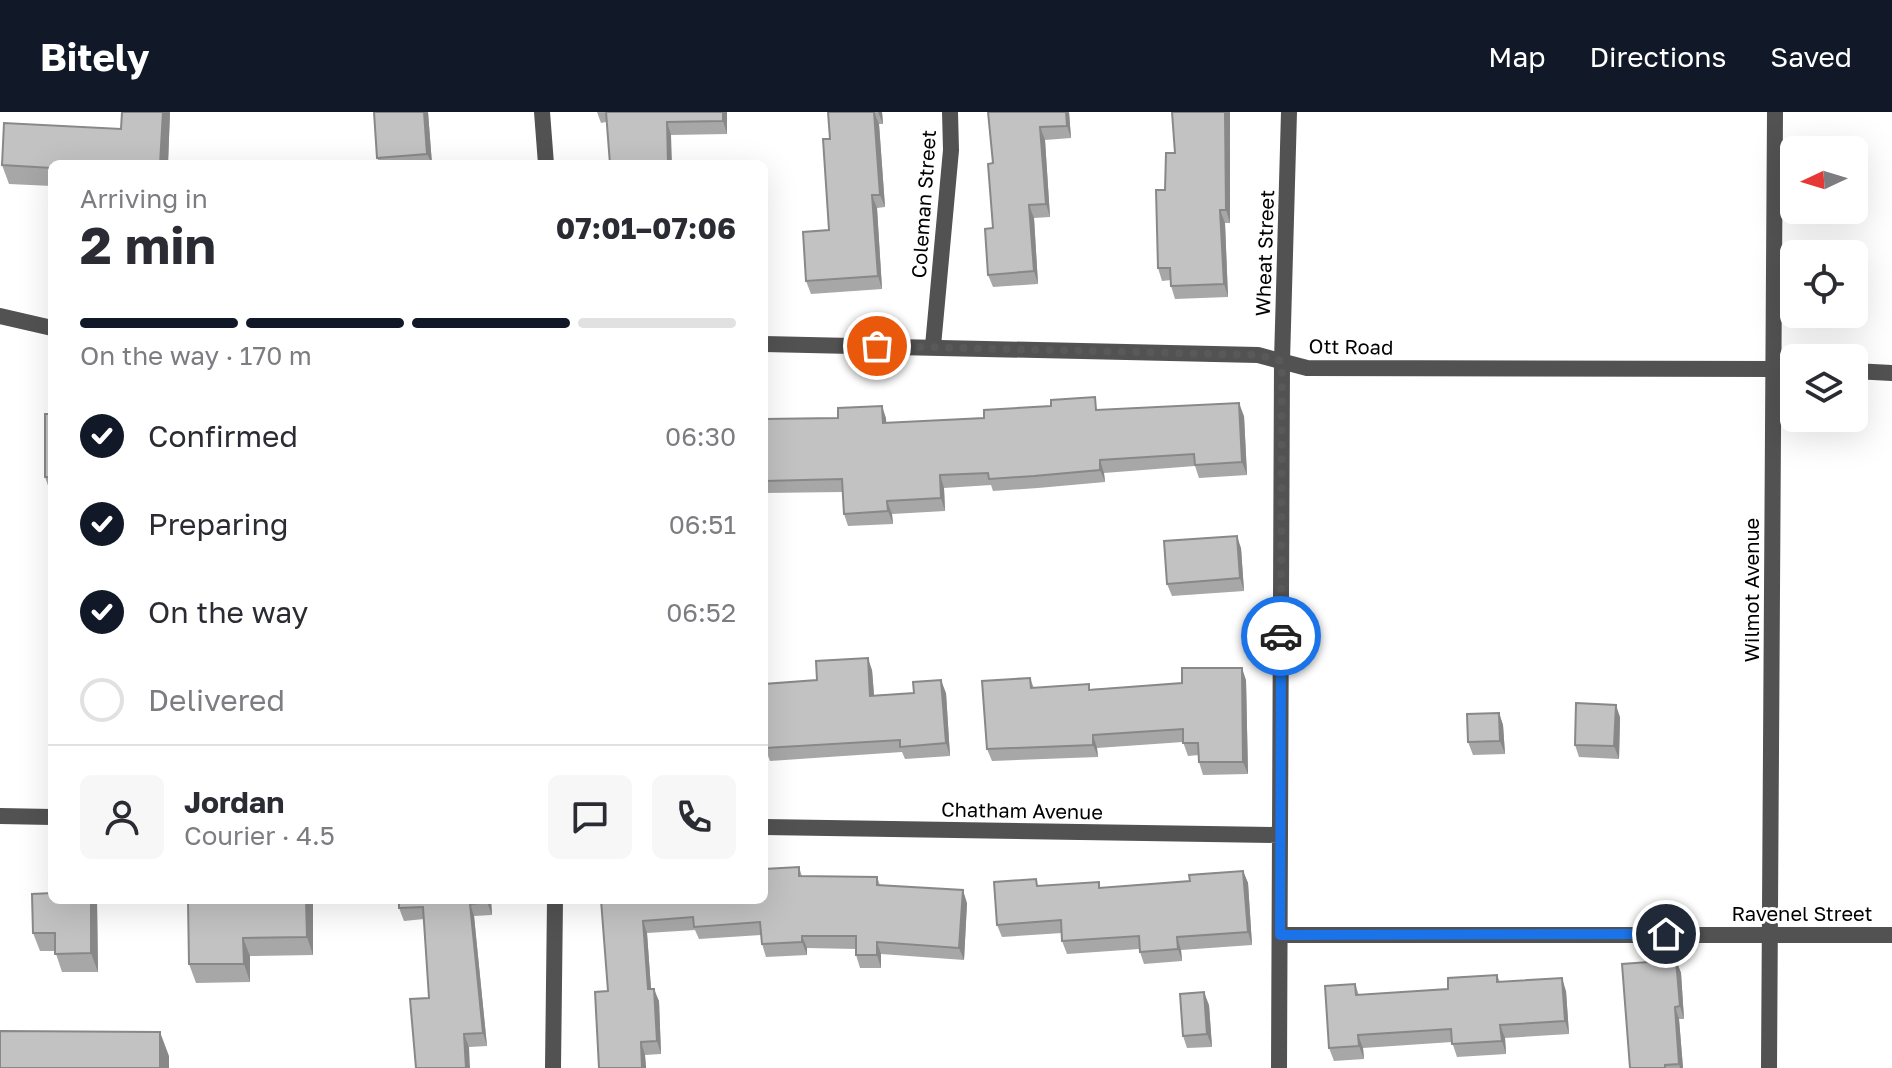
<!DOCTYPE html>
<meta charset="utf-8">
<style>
:root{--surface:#fff;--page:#f7f7f7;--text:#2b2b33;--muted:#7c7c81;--line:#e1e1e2;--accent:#111827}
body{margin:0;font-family:"Golos Text",sans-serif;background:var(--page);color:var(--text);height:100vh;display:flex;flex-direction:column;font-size:30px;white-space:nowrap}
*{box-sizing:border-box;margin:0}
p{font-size:26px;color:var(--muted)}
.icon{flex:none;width:44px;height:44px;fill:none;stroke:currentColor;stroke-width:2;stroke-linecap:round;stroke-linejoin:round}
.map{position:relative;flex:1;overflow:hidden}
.panel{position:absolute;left:48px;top:48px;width:720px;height:744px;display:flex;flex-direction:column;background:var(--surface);border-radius:12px;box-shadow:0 8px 32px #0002}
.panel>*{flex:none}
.needle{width:52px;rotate:266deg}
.fabs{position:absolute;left:1780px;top:24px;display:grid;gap:16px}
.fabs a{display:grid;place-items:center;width:88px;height:88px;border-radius:12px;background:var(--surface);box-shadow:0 8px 32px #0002;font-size:40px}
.pin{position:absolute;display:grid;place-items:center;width:68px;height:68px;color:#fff;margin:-34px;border:4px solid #fff;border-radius:50%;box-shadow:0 2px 8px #0007}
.courier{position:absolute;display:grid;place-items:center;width:80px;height:80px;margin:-40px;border:6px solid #1a73e8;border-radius:50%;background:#fff;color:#222;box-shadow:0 2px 10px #0007}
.head em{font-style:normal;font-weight:700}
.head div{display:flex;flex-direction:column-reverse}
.head{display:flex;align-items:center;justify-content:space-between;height:136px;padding:0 32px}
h1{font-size:52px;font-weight:700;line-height:60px}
.bar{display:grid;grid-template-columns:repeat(4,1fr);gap:12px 8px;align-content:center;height:96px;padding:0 32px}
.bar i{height:10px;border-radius:6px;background:var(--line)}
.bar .current{background:var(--accent)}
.bar p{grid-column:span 4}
.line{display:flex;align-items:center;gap:20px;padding:0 32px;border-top:2px solid var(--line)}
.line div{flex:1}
.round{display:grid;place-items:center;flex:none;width:84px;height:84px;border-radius:12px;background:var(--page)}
ol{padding:0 32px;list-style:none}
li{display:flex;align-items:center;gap:24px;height:88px}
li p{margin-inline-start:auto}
li .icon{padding:8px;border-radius:50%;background:var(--accent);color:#fff;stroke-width:4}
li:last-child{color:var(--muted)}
li i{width:44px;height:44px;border:4px solid var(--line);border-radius:50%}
header{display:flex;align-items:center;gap:48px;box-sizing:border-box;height:112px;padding:0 40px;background:var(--accent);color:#fff}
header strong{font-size:38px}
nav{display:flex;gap:44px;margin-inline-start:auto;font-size:28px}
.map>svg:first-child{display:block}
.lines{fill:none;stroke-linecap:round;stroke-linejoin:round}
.minor{stroke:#525252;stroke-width:16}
.tertiary{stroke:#525252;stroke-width:16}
.wall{fill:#a7a7a7}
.shaded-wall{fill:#888}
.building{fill:#c2c2c2;stroke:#888;stroke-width:2}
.done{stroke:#595959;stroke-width:8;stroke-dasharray:0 14.4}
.route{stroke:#1a73e8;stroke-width:10}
.labels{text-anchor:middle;stroke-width:6;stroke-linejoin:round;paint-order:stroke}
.street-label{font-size:20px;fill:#000;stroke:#fff}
</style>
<header>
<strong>Bitely</strong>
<nav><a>Map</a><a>Directions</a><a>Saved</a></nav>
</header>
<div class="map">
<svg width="1892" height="956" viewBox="0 0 1892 956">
<rect width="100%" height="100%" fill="#fff"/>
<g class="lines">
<path class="minor" d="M933,234L951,38L950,0
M0,704L52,705
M764,715L1280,723
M1280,823H1892
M1279,956L1282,249L1289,0
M1769,956L1775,0"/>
<path class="tertiary" d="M542,0L546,52
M0,204L52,216
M764,232L1258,243L1307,256L1794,257
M1854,259L1892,261
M553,956L555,788"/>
</g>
<path class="wall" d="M170,0L168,52H52V74L9,72L2,53L121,17Z
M428,0L432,52H380L377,46Z
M597,0H727V22L671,23L606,10L601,11Z
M828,0H882L883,12H879L885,95L877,96L882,177L811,182L806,169L829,118L830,27Z
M988,0H1069L1071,26L1045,28L1050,105L1034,106L1038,172L993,175L988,163L993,116V51Z
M1230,0V111H1225L1228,185L1175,187L1171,174V168L1162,169L1158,156L1165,78L1175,41Z
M1100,298L1244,304L1247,363L1199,366L1195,354L1104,361L1105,370L1038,376L993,379L991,373L944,376L945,399L892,402L893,412L848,414L844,402L843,380L764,381V307L886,306V311L984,306Z
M52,302V385L45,365Z
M1241,436L1244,479L1172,484L1167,472Z
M872,558L874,583L946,581L950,644L905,647L902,640L770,649L765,636L817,568Z
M1030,566L1034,576L1091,577L1246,568L1248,662L1203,663L1199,650V643L1188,644L1183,630L1097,636L1098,645L992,649L987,637Z
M1499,601L1503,613L1505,642L1473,643L1468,630Z
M1620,605L1619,647L1579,645L1575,633Z
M799,755L802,764L877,765L880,773L967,791L964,848L881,842V856H860L856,843V837L807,836V843L766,845L762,832L761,823L699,827L695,818L647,821L651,877L659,889L661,942L645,943L646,956H599L608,879L601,788H764Z
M1243,759L1248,771L1252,833L1181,838L1182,849L1144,852L1139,837L1067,842L1062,829V821L1002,825L997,813L1039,774L1101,776L1190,769Z
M97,788L98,860H62L55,839H40L33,821Z
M313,788V843L250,844V870L196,871L189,852Z
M491,788L492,803L474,804L487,934L469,935L429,886L424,807L404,809L399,796Z
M1676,848L1681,861L1684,907H1679L1683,956H1630Z
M1497,863L1500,870L1566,879L1569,922L1505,926L1506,942L1457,945L1452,930L1363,936L1364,947L1334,949L1329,936L1355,872L1359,883L1448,877Z
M1209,893L1212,935L1187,936L1183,924Z"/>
<path class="shaded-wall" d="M163,0H170L168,52H160Z
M424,0H428L432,52L427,42Z
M723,0H727V22L723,9Z
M874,0L879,12L885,95L880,83Z
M878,0H882L883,12Z
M1066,0H1069L1071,26L1067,14Z
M1225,0H1230V111L1226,98Z
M667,10L671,23L672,52H668Z
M1040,15L1045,28L1050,105L1046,92Z
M872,83L877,96L882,177L878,164Z
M1029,93L1034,106L1038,172L1034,159Z
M1220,98L1225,111L1228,185L1224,172Z
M1239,291L1244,304L1247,363L1242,350Z
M882,294L886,306L887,323L883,311Z
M1100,348L1104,361L1105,370L1100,358Z
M940,363L944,376L945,399L941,386Z
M887,389L892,402L893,412L888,399Z
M1237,424L1241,436L1244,479L1240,466Z
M868,546L872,558L875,596L870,584Z
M1242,556L1246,568L1248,662L1243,650Z
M941,568L946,581L950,644L946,631Z
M1616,593L1620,605L1619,647L1614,634Z
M1499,601L1503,613L1505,642L1500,629Z
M1093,623L1097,636L1098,645L1093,633Z
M1243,759L1248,771L1252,833L1248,820Z
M963,778L967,791L964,848L959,836Z
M91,788H97L98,860L91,841Z
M306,788H313V843L307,825Z
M487,788H491L492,803L487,790Z
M470,792L474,804L487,934L483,921Z
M643,809L647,821L652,890L648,877Z
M802,824L807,836V843L802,830Z
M1177,825L1181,838L1182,849L1178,837Z
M243,826L250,844V870L244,852Z
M877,830L881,842V856L877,843Z
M1676,848L1681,861L1684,907L1680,894Z
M1562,866L1566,879L1569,922L1565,909Z
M654,877L659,889L661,942L657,929Z
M1204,880L1209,893L1212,935L1207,922Z
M1675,895L1679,907L1683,956H1680L1679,952Z
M1500,913L1505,926L1506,942L1502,929Z
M160,920L169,944V956H160Z
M464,922L469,935L470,956H466Z
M1358,923L1363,936L1364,947L1359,934Z
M641,930L645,943L646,956H642Z"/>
<path class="building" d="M122,0H163L160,52H52V56L2,53L4,11L121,17Z
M374,0H424L427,42L377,46Z
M606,0H723V9L667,10L668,52H610Z
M828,0H874L880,83H872L878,164L806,169L803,120L829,118L823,27H830Z
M988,0H1066L1067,14L1040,15L1046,92L1029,93L1034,159L988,163L985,117L993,116L988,52L993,51Z
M1172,0H1225L1226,98H1220L1224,172L1171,174L1170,156H1158L1156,78H1165L1166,41H1175Z
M1095,285L1096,298L1239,291L1242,350L1195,353L1194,342L1100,348V358L1034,364L989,367L988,361L940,363L941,386L887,389L888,399L844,402L842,367L764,369V307L838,306V296L882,294L883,311L984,306V298L1051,294V288Z
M45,302H52V365H45Z
M1237,424L1240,466L1167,472L1164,429Z
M868,546L870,584L914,581L913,570L941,568L946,631L900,635V628L765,636L764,572L817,568L816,549Z
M1182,556H1242L1243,650H1199L1198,631H1183V617L1093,623V633L987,637L982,569L1030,566L1031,576L1089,572V578L1182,571Z
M1576,591L1616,593L1614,634L1575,633Z
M1499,601L1500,629L1468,630L1467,602Z
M799,755V764L877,765V773L963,778L959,836L877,830V843H856V824H802V830L762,832L760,810L694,815L693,805L643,809L648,877H654L657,929L641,930L642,956H599L595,880L608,879L601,788H764V757Z
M1243,759L1248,820L1177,825L1178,837L1140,840L1139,824L1062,829L1061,808L997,813L994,770L1036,767L1037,774L1099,770V776L1190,769L1189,763Z
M52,781V788H91V841L55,842V821H33L32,782Z
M188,788H306L307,825L243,826L244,852H189Z
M399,788H487V790L470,792L483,921L464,922L466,956H416L410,887L429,886L423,795L399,796Z
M1676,848L1680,894L1675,895L1679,952L1665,953V956H1630L1622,852Z
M1497,863V870L1562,866L1565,909L1500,913L1502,929L1452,932L1451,917L1358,923L1359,934L1329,936L1325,874L1355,872L1356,883L1448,877V866Z
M1204,880L1207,922L1183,924L1180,882Z
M0,919L160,920V956H0Z"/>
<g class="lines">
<path class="done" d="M877,234L1258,243L1282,249L1281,524"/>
<path class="route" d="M1281,524L1280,823L1666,822"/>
</g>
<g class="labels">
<g class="street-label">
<text transform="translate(924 92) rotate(-86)" y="7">Coleman Street</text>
<text transform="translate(1265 141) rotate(-88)" y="7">Wheat Street</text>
<text transform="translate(1351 235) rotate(1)" y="7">Ott Road</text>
<text transform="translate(1752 478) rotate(-90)" y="7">Wilmot Avenue</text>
<text transform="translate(1022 699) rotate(1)" y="7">Chatham Avenue</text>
<text x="1802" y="809">Ravenel Street</text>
</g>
</g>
</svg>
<div class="fabs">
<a><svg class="needle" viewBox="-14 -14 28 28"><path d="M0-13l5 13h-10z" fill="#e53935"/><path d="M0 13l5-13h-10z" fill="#7c7c81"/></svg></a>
<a><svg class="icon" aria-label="locate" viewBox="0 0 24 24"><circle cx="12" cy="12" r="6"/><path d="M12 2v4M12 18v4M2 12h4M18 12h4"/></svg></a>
<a><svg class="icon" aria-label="layers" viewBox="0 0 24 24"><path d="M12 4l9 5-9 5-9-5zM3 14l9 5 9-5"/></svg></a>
</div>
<div class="pin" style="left:877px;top:234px;background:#ea580c"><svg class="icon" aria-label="bag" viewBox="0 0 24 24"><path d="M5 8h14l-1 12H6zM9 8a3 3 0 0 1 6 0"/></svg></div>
<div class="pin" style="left:1666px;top:822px;background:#1f2937"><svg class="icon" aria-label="home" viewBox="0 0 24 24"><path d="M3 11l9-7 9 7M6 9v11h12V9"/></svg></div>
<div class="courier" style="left:1281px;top:524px"><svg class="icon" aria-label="car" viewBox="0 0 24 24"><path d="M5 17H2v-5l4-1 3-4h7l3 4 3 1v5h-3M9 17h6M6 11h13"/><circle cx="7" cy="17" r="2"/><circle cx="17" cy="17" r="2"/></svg></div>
<section class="panel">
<div class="head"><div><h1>2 min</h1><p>Arriving in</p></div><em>07:01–07:06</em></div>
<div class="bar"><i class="current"></i><i class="current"></i><i class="current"></i><i></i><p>On the way · 170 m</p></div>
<ol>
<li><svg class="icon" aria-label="check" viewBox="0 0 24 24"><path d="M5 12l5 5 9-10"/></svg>Confirmed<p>06:30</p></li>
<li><svg class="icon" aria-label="check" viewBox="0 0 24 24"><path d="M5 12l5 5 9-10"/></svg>Preparing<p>06:51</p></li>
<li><svg class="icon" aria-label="check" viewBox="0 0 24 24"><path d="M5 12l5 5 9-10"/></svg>On the way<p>06:52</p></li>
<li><i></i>Delivered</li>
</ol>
<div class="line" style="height:144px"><a class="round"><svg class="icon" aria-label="person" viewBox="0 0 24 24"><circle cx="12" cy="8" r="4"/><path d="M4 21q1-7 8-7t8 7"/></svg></a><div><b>Jordan</b><p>Courier · 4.5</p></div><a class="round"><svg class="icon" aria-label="chat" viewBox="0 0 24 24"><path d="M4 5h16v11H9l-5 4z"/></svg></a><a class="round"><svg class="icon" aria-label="phone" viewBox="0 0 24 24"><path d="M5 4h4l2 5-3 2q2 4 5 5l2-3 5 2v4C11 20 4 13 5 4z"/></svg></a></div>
</section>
</div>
